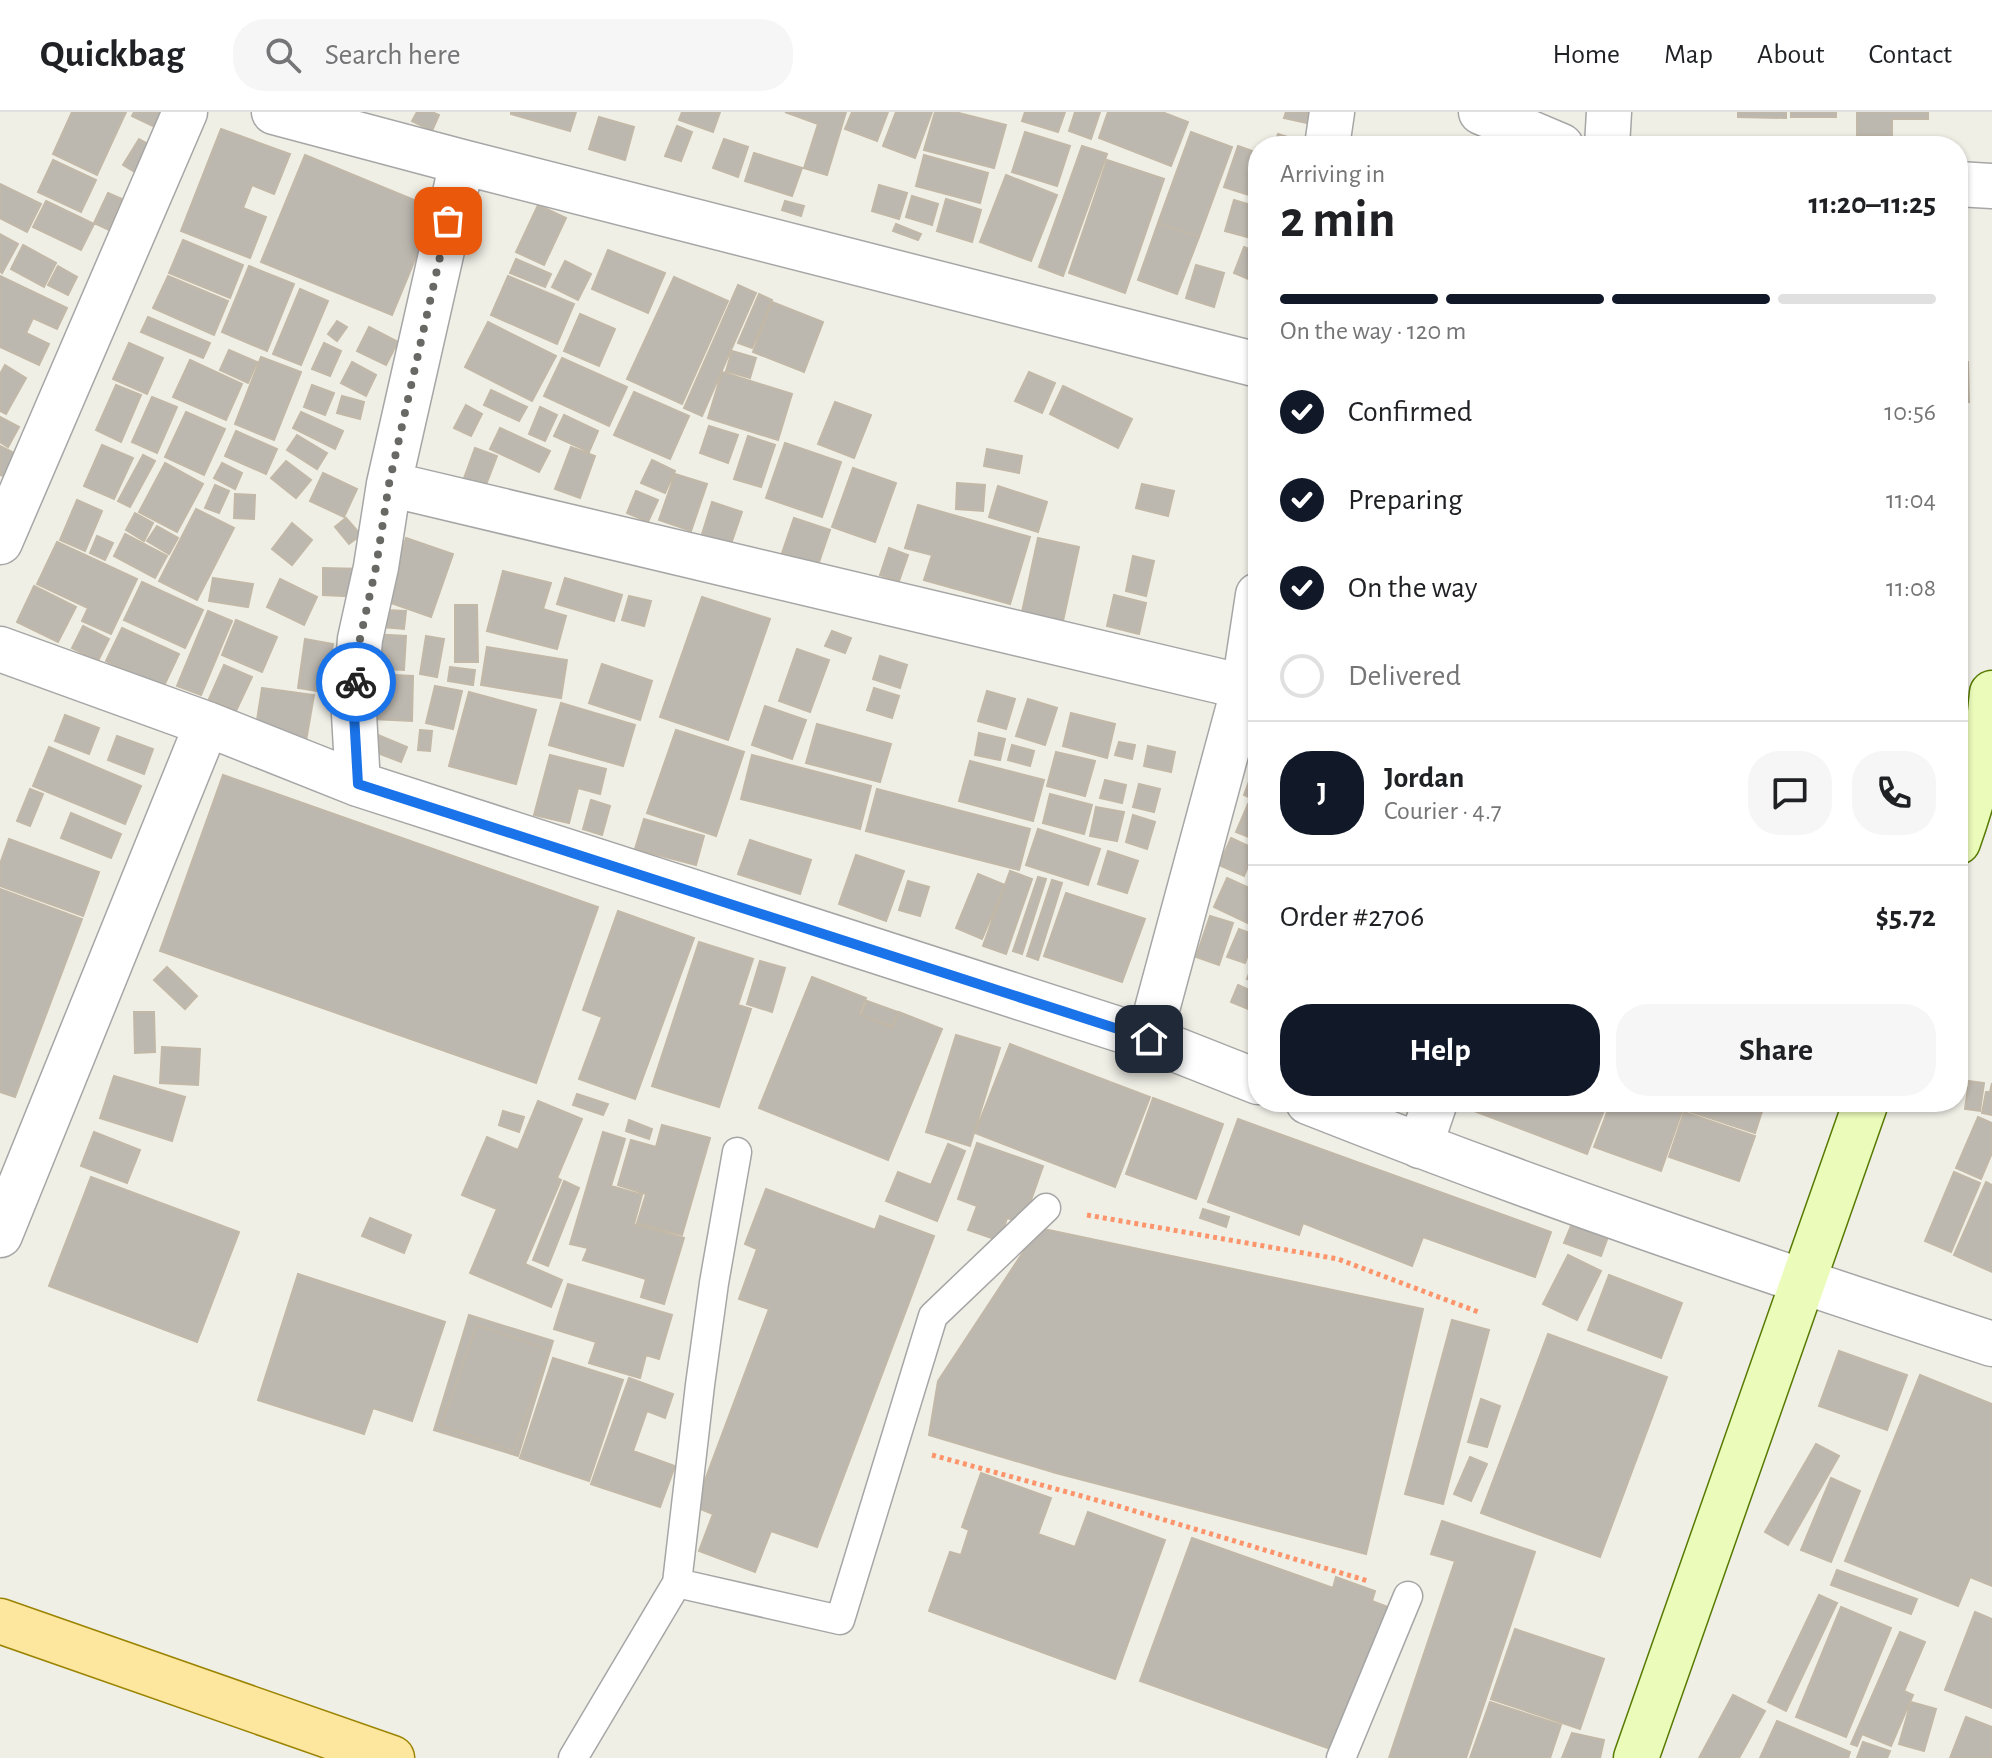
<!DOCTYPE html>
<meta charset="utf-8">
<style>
:root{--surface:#fff;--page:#f6f6f6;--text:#202124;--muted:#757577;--line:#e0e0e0;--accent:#111827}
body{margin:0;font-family:"Alegreya Sans",sans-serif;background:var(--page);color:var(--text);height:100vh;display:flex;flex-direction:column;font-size:30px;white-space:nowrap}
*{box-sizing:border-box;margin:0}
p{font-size:26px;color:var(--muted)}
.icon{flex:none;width:44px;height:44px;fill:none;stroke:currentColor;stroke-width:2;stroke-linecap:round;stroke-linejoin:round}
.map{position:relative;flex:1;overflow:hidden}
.drawer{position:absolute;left:1248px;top:24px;width:720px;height:976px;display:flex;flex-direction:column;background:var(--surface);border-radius:32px;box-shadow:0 2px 6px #0004}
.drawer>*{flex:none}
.pin{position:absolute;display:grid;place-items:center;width:68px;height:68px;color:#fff;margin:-34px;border-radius:16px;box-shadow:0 4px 12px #0006}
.courier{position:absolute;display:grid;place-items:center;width:80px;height:80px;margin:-40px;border:6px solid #1a73e8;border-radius:50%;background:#fff;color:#222;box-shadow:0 2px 10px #0007}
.headline em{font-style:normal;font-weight:700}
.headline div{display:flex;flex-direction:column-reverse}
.headline{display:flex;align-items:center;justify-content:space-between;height:136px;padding:0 32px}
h1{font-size:52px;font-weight:700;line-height:60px}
.bar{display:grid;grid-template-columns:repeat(4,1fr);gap:12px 8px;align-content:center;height:96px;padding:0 32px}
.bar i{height:10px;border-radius:6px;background:var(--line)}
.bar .selected{background:var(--accent)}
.bar p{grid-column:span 4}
.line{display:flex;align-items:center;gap:20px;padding:0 32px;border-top:2px solid var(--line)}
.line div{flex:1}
.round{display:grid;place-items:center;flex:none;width:84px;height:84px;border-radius:32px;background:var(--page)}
ol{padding:0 32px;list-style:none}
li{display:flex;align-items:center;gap:24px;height:88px}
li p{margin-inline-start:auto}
li .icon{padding:8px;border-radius:50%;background:var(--accent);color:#fff;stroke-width:4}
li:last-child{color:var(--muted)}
li i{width:44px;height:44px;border:4px solid var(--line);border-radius:50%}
.cta{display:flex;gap:16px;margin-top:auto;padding:16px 32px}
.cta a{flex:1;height:92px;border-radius:32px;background:var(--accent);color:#fff;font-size:32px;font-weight:700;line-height:92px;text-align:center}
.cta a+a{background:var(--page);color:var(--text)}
header{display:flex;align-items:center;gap:48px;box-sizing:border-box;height:112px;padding:0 40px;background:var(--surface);border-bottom:2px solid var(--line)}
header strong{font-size:38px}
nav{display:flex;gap:44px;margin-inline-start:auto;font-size:28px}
.search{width:560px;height:72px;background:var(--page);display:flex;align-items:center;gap:20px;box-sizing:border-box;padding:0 28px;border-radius:32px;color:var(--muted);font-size:30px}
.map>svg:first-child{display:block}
.building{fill:#bdb8af;stroke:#c2b8a8;stroke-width:2}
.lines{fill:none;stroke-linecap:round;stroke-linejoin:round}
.lane-casing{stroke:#a6a6a6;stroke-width:31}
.street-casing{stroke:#a6a6a6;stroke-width:47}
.secondary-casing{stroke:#577a03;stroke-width:47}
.primary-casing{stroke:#9b8400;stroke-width:47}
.path{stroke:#fc956b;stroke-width:5;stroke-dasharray:4 4;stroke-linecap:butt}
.lane{stroke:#fff;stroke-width:28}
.street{stroke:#fff;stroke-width:44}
.secondary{stroke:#ebfbb9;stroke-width:44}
.primary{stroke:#fde69e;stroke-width:44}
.done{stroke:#686865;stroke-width:8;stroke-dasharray:0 14.4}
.route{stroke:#1a73e8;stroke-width:10}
</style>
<header>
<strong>Quickbag</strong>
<div class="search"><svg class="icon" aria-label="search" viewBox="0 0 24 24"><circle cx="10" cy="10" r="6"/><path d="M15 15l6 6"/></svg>Search here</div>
<nav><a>Home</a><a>Map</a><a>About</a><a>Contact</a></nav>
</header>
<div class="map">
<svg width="1992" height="1646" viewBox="0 0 1992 1646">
<rect width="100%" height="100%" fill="#f0efe6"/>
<path class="building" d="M72,0H126L97,63L53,42Z
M134,0H168L159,17L132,4Z
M417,0H432L439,3L432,19L412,9Z
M511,0H576L570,19L511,2Z
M682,0H720L713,20L679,8Z
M785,0H846L827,63L804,56L818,12Z
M852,0H888L877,29L845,17Z
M896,0H932L915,46L883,34Z
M935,0H955L1006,13L994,56L924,38Z
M1025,0H1065L1058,20L1022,9Z
M1075,0H1100L1091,27L1069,19Z
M1108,0H1162L1188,10L1171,54L1099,26Z
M1286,0H1309L1307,11L1284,6Z
M1738,0H1786V6L1738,5Z
M1791,0H1836V5H1791Z
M1857,0H1928V7H1892V24H1857Z
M599,5L634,15L625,48L589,37Z
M677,14L692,20L681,49L665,44Z
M221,17L290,42L274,82L252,73L243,96L266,105L250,146L181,119Z
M1025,20L1070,34L1057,74L1012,60Z
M1191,20L1232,35L1199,125L1158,111Z
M1278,22L1300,29L1299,34H1274Z
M139,27L155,36L140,63L123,53Z
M724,27L748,35L738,65L713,56Z
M1082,34L1107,42L1063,164L1039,155Z
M1238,34L1258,41V86L1224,75Z
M754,41L802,56L792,84L745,69Z
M305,43L436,97L392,203L261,150Z
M924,43L988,61L980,91L916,74Z
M53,48L96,68L81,100L38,80Z
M1107,48L1164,67L1125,181L1069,161Z
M1006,63L1057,83L1031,149L980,130Z
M0,72L41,92L27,120L0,106Z
M879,73L907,81L899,107L872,99Z
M108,81L122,87L109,118L94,111Z
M912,84L938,92L932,113L906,105Z
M946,87L981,98L972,130L937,119Z
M1234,88L1258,95V128L1225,119Z
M46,89L94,112L81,138L33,115Z
M785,89L804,94L801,104L782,98Z
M538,93L566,106L544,153L516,140Z
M1158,111L1199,125L1177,182L1138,168Z
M896,112L921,122L918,128L893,119Z
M0,122L18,132L2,161L0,159Z
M183,128L243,153L230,186L169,161Z
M23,133L56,151L44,175L11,157Z
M1244,135L1258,141V171L1234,161Z
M608,138L665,161L648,201L592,177Z
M516,147L551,162L545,175L510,161Z
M565,149L591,162L578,188L552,175Z
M1196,153L1224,161L1214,195L1186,186Z
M58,154L77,165L68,183L48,173Z
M249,154L294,172L267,239L222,220Z
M0,164L67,196L57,217L33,206L26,221L49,232L39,253L0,235Z
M168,164L228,189L214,223L153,196Z
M508,164L574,192L557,232L491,203Z
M674,165L728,189L682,292L627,267Z
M738,173L756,181L702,304L684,296Z
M300,177L328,189L301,253L273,242Z
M759,182L772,188L752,236L738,231Z
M772,190L823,210L804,260L753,240Z
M580,202L615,217L599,254L564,239Z
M148,205L210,231L203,246L141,220Z
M337,209L347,215L337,229L328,222Z
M488,210L556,244L532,289L465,255Z
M369,215L398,230L386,253L357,239Z
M129,231L163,246L147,282L113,267Z
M324,231L341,239L330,264L312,257Z
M229,238L257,250L248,271L220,258Z
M732,239L756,246L750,266L726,259Z
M261,245L301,260L274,328L235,312Z
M562,246L627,275L609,314L544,284Z
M190,248L242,272L226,308L173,285Z
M352,250L376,263L366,284L341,271Z
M1958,250H1968L1969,290H1958Z
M5,253L26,266L6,302L0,299V262Z
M722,260L792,282L778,328L708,306Z
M1029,260L1055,271L1042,301L1015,289Z
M116,273L141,283L121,330L96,318Z
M312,273L334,281L325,303L304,295Z
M1063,274L1132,307L1118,336L1050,302Z
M491,278L527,295L519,309L484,293Z
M634,280L689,304L670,347L614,323Z
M342,284L364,290L360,307L337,301Z
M152,285L177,295L157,341L132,330Z
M835,290L871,303L854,346L818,332Z
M466,293L482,302L471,324L454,316Z
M540,295L557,303L545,329L529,322Z
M186,300L225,317L204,363L165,345Z
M301,300L343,319L335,337L293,316Z
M564,303L598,319L589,340L554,324Z
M0,305L19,315L8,335L0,330Z
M709,314L738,323L728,351L700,341Z
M500,316L550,339L539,360L490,337Z
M236,319L277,337L266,362L225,344Z
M297,323L327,341L317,357L287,338Z
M748,324L775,333L761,375L734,367Z
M785,331L841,350L822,405L766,386Z
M102,333L133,346L114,387L84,374Z
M0,334L18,343L7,365L0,363Z
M571,335L595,344L580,386L555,377Z
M475,336L497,344L484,378L463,369Z
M987,337L1022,344L1019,361L984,354Z
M143,343L155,349L130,395L118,389Z
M652,348L675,359L665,381L641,371Z
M286,349L311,368L296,386L271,366Z
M165,351L203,372L177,420L139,400Z
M222,351L242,361L235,377L214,366Z
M853,356L896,371L875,430L832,415Z
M323,361L357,377L344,405L310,389Z
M675,362L707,372L691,419L659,408Z
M957,371L985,373L983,399L956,397Z
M1142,372L1174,379L1168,404L1136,396Z
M215,373L229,379L219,401L205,396Z
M998,374L1047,390L1038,420L989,405Z
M636,379L658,388L648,410L627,401Z
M235,382L255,383L254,407L234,406Z
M77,388L102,399L85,439L60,428Z
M712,390L742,400L731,432L702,422Z
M918,393L1030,425L1010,492L924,468L932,443L905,436Z
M196,397L234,416L197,488L159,469Z
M135,401L153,411L144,429L126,418Z
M346,406L361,423L349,432L335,415Z
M794,406L830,418L818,453L782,441Z
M292,411L312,428L292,453L272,437Z
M157,414L178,426L169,442L147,429Z
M125,422L167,444L155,466L114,444Z
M97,424L113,431L105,448L90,441Z
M406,426L453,442L431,505L385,489Z
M1038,426L1079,435L1063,509L1022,500Z
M57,430L137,467L111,522L82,509L88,496L37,472Z
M889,436L908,443L899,469L880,463Z
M1133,444L1154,449L1146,484L1126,479Z
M323,456L364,457V485L323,483Z
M503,459L551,471L543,497L566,504L557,537L487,519Z
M213,466L253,472L248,495L209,489Z
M565,466L622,483L614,509L557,492Z
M280,467L317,485L304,513L267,495Z
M142,470L203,498L185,536L124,508Z
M34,474L76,495L58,530L17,510Z
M1114,483L1146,491L1139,522L1107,514Z
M629,484L651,489L644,514L622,508Z
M702,485L770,507L728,628L660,605Z
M455,493H477L478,550H455Z
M384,498L406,499L404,517L382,515Z
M208,499L232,509L201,583L177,574Z
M236,508L277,525L262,560L222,543Z
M83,514L109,527L98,549L72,536Z
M122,516L179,542L163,576L106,549Z
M832,519L851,526L845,541L825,534Z
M370,522L406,524L404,558L368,556Z
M426,524L444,527L437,565L420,562Z
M305,527L333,532L324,580L298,576Z
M487,535L567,548L561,586L481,573Z
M797,537L829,548L810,600L779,589Z
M880,544L907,553L900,576L873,567Z
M602,552L652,569L640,608L589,591Z
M224,553L252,565L236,599L209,587Z
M450,555L475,558L473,573L448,569Z
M374,562L413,564L412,609L372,607Z
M435,574L462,579L453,617L426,611Z
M262,576L314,583L306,629L255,621Z
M874,576L899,584L892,606L867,598Z
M987,579L1015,587L1006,617L978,609Z
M469,580L536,598L516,672L449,654Z
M1028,587L1057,596L1045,633L1016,624Z
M561,591L635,613L623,654L549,633Z
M765,594L806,608L792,647L752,633Z
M1071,601L1115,612L1107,646L1063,634Z
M65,603L99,616L89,642L55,629Z
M817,612L891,632L880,670L806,651Z
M420,618L432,619L430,639L418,638Z
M676,618L744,640L716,724L647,701Z
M979,621L1005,627L1000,648L975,643Z
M378,623L407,635L401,650L372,639Z
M117,624L153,637L144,662L108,648Z
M1119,630L1135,633L1132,647L1115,643Z
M1012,633L1034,639L1030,654L1008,648Z
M1148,634L1175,640L1171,660L1144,654Z
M49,635L141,674L125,712L33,674Z
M1056,640L1095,649L1085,684L1047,674Z
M550,643L606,657L600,682L578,676L569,711L534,703Z
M752,643L871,674L860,717L741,687Z
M970,649L1044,668L1033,709L959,689Z
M1256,651L1258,652V689L1244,683Z
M223,663L598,795L536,971L160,839Z
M1105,668L1126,673L1122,691L1100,686Z
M1139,672L1160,677L1154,700L1133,695Z
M30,677L43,682L30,714L17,709Z
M877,677L1030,717L1019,758L866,719Z
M1050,682L1092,693L1084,722L1043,711Z
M591,688L610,694L602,723L583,717Z
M1248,692L1258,696V723L1256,728L1236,720Z
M1096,695L1124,700L1117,729L1090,724Z
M71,701L121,722L111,746L61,726Z
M1133,703L1155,710L1147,737L1126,730Z
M644,707L704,724L696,753L635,737Z
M1038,717L1100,737L1088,773L1026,753Z
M1231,726L1255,737L1244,764L1219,753Z
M9,727L99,760L83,804L0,774V752Z
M750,728L811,748L800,782L738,762Z
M1108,739L1138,749L1127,781L1098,772Z
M856,743L904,759L886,809L839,792Z
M1010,759L1032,767L1006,842L983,834Z
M978,762L1005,773L982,827L956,816Z
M1038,765L1046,767L1022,842L1013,839Z
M1227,766L1258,780V816L1214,795Z
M1052,768L1062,771L1038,848L1027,844Z
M908,769L929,775L920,804L899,798Z
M0,777L82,807L15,985L0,980Z
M1066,781L1145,807L1122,870L1044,844Z
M618,799L694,826L635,987L579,967L602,905L583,898Z
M1210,804L1233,811L1219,853L1196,845Z
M1239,817L1255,823L1245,851L1227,845Z
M699,830L753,847L738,893L751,897L719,995L652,974Z
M1258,839V871L1247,867Z
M760,849L785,856L772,900L747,892Z
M167,855L197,884L185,897L154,868Z
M812,865L866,886L859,902L892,916L899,900L942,917L888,1048L759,996Z
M1238,873L1258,882V901L1231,890Z
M867,889L898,900L892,914L861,903Z
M134,900H154L155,940L135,941Z
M956,923L1000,936L970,1034L926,1020Z
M1010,932L1150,985L1115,1075L975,1021Z
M162,935L200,937L198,973L160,971Z
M114,964L185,985L172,1029L100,1006Z
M1969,969L1984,971L1980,999L1965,997Z
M1992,971V1003L1982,1001L1986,980H1990Z
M577,982L608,992L603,1003L573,993Z
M1153,986L1223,1012L1196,1087L1126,1062Z
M538,989L582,1007L557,1066L561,1068L525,1152L562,1168L551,1195L470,1161L497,1097L462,1083L487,1025L518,1038Z
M1478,990H1597L1606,993L1587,1042L1474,999Z
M1611,990H1657L1682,999L1661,1059L1594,1035Z
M1688,990H1765L1755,1021L1685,998Z
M503,999L524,1005L519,1020L499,1013Z
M1684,1000L1755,1024L1739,1069L1669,1045Z
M1978,1005L1992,1011V1041L1981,1067L1956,1056Z
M1238,1007L1551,1120L1535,1165L1423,1125L1412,1154L1303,1111L1299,1123L1208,1090Z
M629,1008L652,1017L649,1027L626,1019Z
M662,1013L710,1026L682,1123L637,1111L646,1082L618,1073L631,1028L656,1035Z
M94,1020L140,1038L127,1071L81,1054Z
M603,1020L625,1027L611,1074L642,1083L634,1112L684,1126L664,1192L641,1185L646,1167L583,1148L588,1136L570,1132Z
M977,1031L1043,1054L1023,1111L1007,1106L1000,1129L968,1118L977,1094L958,1087Z
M948,1032L965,1039L937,1109L886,1089L898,1060L931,1073Z
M1954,1060L1980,1071L1951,1140L1925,1129Z
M91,1065L239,1120L197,1230L49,1174Z
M564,1069L579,1076L548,1154L533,1148Z
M1986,1070L1992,1073V1160L1954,1143Z
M766,1077L875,1118L880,1104L934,1124L817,1435L771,1419L755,1460L699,1439L713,1402L695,1395L769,1197L739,1187L757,1137L745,1132Z
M1203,1097L1229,1105L1226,1115L1200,1106Z
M370,1106L411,1123L404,1141L362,1124Z
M1573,1109L1609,1122L1601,1144L1564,1131Z
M1039,1116L1423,1197L1366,1442L1056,1361L929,1323L938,1269Z
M1568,1143L1601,1159L1577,1208L1543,1192Z
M298,1162L445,1210L412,1309L373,1296L364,1322L258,1288Z
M1609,1163L1682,1191L1661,1246L1588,1218Z
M568,1172L672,1203L659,1247L646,1243L640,1266L589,1251L596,1230L554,1217Z
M469,1203L553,1229L518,1344L434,1318Z
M1452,1208L1489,1218L1443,1392L1405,1382Z
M477,1213L550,1238L513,1339L441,1314Z
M1548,1222L1667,1265L1600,1445L1481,1401Z
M1839,1239L1907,1263L1887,1318L1819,1294Z
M553,1246L623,1268L589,1369L520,1346Z
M1920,1263L1992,1292V1474L1970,1465L1958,1494L1845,1449Z
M629,1266L673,1282L665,1306L647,1299L633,1339L675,1354L660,1395L591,1372Z
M1481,1287L1500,1294L1487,1335L1468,1330Z
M1816,1332L1839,1344L1788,1433L1765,1420Z
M1470,1345L1487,1352L1471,1389L1454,1382Z
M981,1361L1051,1386L1038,1422L1075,1435L1088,1400L1165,1428L1115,1567L929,1499L950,1440L961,1443L969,1418L962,1415Z
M1831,1366L1860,1379L1831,1450L1801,1438Z
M1442,1409L1535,1440L1466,1646H1389L1455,1449L1431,1442Z
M1192,1426L1333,1476L1336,1465L1375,1479L1372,1489L1388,1495L1336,1639L1140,1569Z
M1837,1458L1917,1487L1911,1502L1831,1473Z
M1819,1483L1837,1491L1786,1599L1768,1590Z
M1841,1495L1891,1516L1846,1625L1796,1605Z
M1975,1500L1992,1507V1596L1945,1578Z
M1515,1517L1604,1547L1580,1617L1491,1587Z
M1900,1520L1925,1530L1904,1579L1913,1583L1891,1634L1862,1622L1857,1634L1851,1632Z
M1733,1583L1765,1599L1739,1646H1699Z
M1490,1590L1561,1613L1550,1646H1470Z
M1911,1590L1936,1597L1924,1639L1899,1632Z
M1966,1605L1992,1615V1646H1950Z
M1777,1609L1850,1640L1848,1646H1760Z
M1572,1621L1604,1628L1600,1646H1562Z
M1863,1630L1890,1639L1887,1646H1857Z"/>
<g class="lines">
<g class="lane-casing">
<path id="lane" d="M677,1471L700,1273L714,1171L737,1040
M573,1646L677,1471L840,1508L933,1204L1046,1096
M1341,1646L1408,1484"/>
</g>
<g class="street-casing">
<path id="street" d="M274,0L462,50L1258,253
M1481,0L1561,34
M1327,34L1332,0
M1607,34L1609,0
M1958,72L1992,74
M389,372L1244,575
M0,430L185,0
M0,537L207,612L358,672L1149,927L1258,970
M358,672L354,602L360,527L376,455L389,372L462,50
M1149,927L1244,575L1258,483
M1308,990C1533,1079 1762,1157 1992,1232
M1420,1034L1435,990
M0,1123L207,612"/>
</g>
<g class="secondary-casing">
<path id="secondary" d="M1958,730C1975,682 1988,632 1992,581
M1636,1646L1866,990"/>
</g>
<g class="primary-casing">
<path id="primary" d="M0,1509L392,1646"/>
</g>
<path class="path" d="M1087,1103L1338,1147L1481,1201
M932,1343L1118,1394L1368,1469"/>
<use href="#lane" class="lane"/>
<use href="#street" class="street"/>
<use href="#secondary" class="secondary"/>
<use href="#primary" class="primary"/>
</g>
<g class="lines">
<path class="done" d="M356,570L360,527L376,455L389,372L448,109"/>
<path class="route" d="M356,570L354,602L358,672L1149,927"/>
</g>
</svg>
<div class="pin" style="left:448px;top:109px;background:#ea580c"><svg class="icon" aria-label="bag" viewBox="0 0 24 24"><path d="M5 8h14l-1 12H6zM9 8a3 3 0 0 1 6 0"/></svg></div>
<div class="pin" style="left:1149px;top:927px;background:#1f2937"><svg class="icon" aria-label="home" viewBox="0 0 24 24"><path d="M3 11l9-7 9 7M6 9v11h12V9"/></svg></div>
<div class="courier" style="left:356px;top:570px"><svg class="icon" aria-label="bike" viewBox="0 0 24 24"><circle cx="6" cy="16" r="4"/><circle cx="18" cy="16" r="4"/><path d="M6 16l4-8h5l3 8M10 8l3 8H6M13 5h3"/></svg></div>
<section class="drawer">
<div class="headline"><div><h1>2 min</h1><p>Arriving in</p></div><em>11:20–11:25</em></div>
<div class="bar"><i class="selected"></i><i class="selected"></i><i class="selected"></i><i></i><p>On the way · 120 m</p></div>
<ol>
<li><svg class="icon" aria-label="check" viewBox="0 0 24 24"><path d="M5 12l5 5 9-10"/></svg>Confirmed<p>10:56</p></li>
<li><svg class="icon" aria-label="check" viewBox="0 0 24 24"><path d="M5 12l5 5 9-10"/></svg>Preparing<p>11:04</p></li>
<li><svg class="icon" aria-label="check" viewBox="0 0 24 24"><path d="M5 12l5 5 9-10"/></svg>On the way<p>11:08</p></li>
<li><i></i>Delivered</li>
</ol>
<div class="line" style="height:144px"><b class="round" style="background:var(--accent);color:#fff">J</b><div><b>Jordan</b><p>Courier · 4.7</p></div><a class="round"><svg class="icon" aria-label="chat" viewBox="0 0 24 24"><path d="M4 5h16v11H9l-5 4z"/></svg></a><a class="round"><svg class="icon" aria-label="phone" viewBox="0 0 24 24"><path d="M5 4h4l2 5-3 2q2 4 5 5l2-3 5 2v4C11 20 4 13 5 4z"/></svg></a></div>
<div class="line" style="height:104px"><div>Order #2706</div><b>$5.72</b></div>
<div class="cta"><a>Help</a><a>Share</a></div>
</section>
</div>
